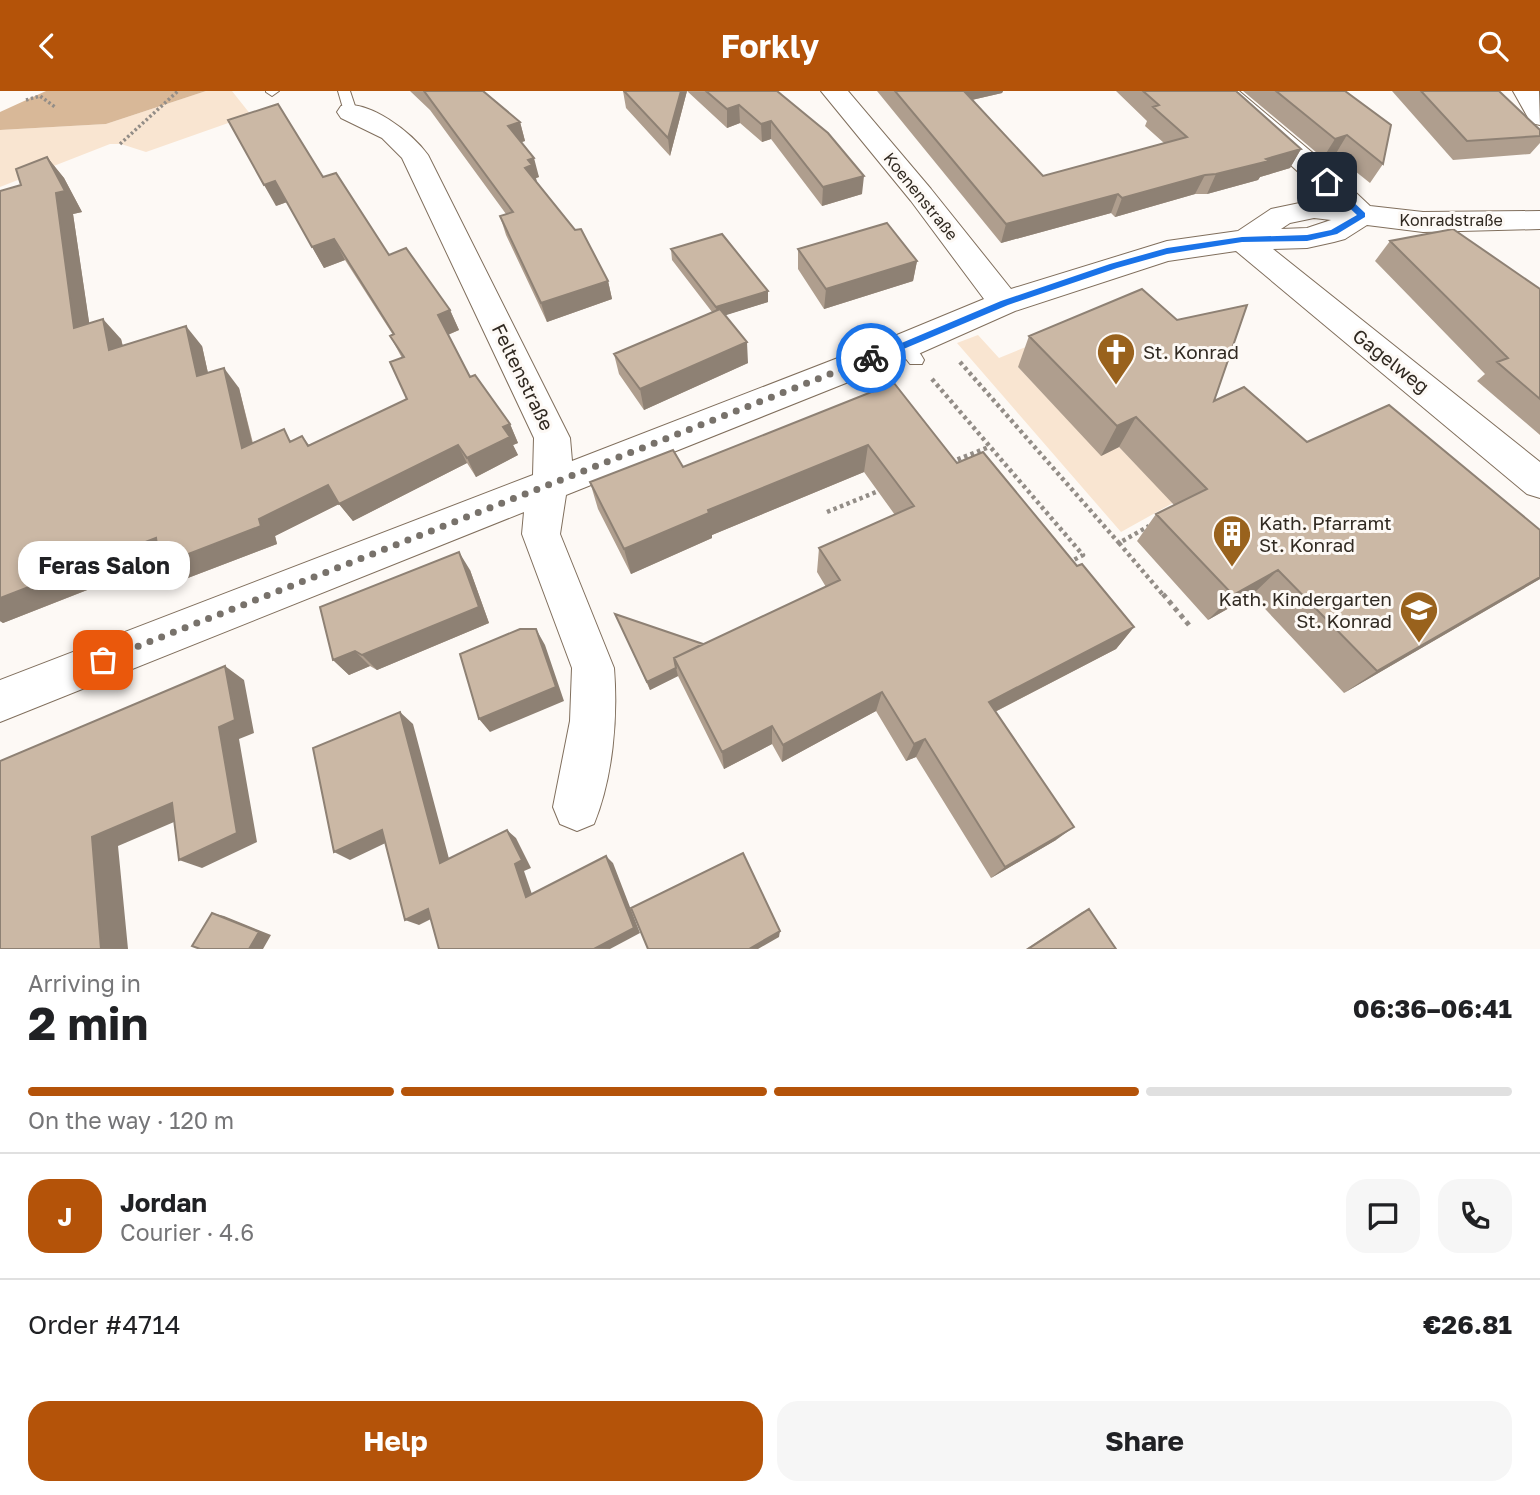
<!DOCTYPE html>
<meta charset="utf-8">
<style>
:root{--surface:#fff;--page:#f6f6f6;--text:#202124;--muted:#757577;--line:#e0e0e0;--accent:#b45309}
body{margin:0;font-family:"Golos Text",sans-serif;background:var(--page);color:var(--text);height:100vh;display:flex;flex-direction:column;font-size:26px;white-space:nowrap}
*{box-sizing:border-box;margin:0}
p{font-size:23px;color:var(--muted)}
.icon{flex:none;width:38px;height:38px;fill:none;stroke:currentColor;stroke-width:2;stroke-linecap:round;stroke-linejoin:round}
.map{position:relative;height:858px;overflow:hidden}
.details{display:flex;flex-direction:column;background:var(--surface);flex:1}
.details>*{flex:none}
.pin{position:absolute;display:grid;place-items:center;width:60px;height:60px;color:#fff;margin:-30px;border-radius:14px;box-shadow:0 4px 10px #0006}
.courier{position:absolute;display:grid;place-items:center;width:70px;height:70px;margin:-35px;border:5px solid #1a73e8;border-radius:50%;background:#fff;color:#222;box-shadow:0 2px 9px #0007}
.bubble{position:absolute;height:49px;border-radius:21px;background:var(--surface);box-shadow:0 4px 10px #0003;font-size:23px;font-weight:700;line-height:49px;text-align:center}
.headline em{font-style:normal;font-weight:700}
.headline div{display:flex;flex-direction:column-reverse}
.headline{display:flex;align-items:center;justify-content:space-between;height:119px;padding:0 28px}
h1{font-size:46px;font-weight:700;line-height:52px}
.bar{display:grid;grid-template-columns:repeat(4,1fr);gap:10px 7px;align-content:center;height:84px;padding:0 28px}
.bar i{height:9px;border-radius:5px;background:var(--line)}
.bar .current{background:var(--accent)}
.bar p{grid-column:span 4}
.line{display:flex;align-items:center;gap:18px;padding:0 28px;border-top:2px solid var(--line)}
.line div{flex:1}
.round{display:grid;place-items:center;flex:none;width:74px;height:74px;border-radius:21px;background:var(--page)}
.primary-button{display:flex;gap:14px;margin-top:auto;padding:14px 28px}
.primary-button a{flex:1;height:80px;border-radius:21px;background:var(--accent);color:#fff;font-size:28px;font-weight:700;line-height:80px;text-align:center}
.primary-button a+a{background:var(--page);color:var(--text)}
header{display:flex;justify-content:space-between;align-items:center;height:91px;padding:0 28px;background:var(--accent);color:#fff;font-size:32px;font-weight:700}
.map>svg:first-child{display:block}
.green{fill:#f9e5d1}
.forest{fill:#d8b898}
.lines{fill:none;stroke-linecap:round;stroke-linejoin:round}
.lane-casing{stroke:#806f5d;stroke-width:2}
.street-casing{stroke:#806f5d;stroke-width:2}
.path-far2{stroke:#938d87;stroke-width:3.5;stroke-dasharray:2.5 2.5;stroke-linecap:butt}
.path-far1{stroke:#938d87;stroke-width:4.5;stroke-dasharray:3.5 3.5;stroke-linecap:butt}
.path{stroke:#938d87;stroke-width:5;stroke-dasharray:4.5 4.5;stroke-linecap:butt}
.lane{fill:#fff;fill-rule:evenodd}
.street{fill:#fff;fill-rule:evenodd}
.wall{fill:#af9e8e}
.shaded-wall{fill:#8e8174}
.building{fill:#cbb8a5;stroke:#8e8174;stroke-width:2}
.route{fill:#1a73e8}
.done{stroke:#78726b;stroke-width:7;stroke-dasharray:0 12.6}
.labels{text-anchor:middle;stroke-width:6;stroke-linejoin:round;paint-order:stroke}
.far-street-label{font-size:16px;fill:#302921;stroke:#fdf9f5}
.poi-label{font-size:19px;fill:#302921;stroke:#fdf9f5;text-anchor:start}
.street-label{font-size:19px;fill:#302921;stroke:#fdf9f5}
</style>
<header><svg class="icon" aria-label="back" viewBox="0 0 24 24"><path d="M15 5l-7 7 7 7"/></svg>Forkly<svg class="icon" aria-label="search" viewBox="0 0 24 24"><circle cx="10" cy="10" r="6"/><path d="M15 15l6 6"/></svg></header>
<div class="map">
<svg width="1540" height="858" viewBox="0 0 1540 858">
<rect width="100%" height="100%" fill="#fdf9f5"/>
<path class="green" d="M206,0H232L251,24L146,61L121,53H110L0,96V39L106,33Z
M1108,222L1018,276L1101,364L1119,356L1173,412L1121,441L957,252L978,244L999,267Z"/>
<path class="forest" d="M46,0H206L106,33L0,39V21Z"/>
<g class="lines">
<g class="lane-casing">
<path id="lane" d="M279,0L272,5L266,1V0Z
M338,0H350L357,21L355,24H345Z
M904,249C913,252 920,261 924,269L922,273H910L896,255L898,251Z"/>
</g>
<g class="street-casing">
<path id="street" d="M821,0H848L931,98L1011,198L1167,150L1238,140L1271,118L1314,109L1331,111L1210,0H1239L1320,68L1370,115L1423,121L1540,120V138L1423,141L1367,134L1345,148L1334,151L1307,157L1273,158L1540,371V407L1527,403L1236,160L1168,170L1015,220L916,264L566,404L560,443L614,577C618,627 613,686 594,733L577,740L560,733L553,716L570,630L572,577L522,443L524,421L0,631V589L533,384L534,347L402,67L382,47L341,27L337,21L341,15C369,8 412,42 428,64L570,347L572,370L892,246L984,208L911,110ZM1314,127L1331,129L1307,137L1281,138L1290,132Z
M1513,0H1539L1540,34L1531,32Z"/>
</g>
<path class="path-far2" d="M26,9L40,5L55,16
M120,53L178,0"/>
<path class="path-far1" d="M960,271L1119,452L1149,435
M932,288L1083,464L1068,472
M951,371L989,356
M827,421L881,399
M1119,452L1164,505"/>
<path class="path" d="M1163,503L1189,534"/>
<use href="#lane" class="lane"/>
<use href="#street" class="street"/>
</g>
<path class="wall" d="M410,0H483L520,31L525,50L521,51L539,86L536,87L537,92L608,190L612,208L547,231L506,144L500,125L506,123L430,19Z
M623,0H777L862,103L822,115L771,48L762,51L740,32L727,37L687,0L670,65L626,17Z
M877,0H1003L1002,2L972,9L1043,85L1164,52L1145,35L1147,30L1116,0H1236L1301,58L1290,77L1260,86L1258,89L1207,103H1195L1115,126L1111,122L1001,152Z
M1243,0H1345L1383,73L1370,92L1335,64L1323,67Z
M1392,0H1499L1540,39V52L1530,63L1453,69Z
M47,66L64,87L82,121L73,123L89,232L121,248L123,255H202L208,282L239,297L253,352L292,350L302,345L309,354L407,308L402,267L390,245L393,244L345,169L324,177L287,111L276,115L323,86L389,164L450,219L459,239L448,244L470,286L510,333L518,352L513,354L518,364L476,386L467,372L353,430L339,413L275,445L277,453L180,490L160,474L159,471L3,532L0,530V100L21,94Z
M1390,150L1540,198V344L1477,290L1485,283L1375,170Z
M671,158L768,200V211L725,224L748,272L644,319L619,283L614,263L712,221L672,169Z
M798,158L917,170L913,190L824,218L798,178Z
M1029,245L1214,310L1307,351L1540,488L1344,602L1252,504L1208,529L1137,450L1156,423L1174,414L1119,356L1101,365L1018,276Z
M894,292L957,372L1077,475L1134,536L1116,558L995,621L1056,749L991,787L916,666L906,670L876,620L782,671L772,653L724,678L678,585L650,599L615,523L703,553L826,496L817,481L819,457L895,424L864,381L712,444V447L631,483L598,418L590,391L683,376Z
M470,479L489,532L377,579L370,575L349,584L333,569Z
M1089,818L1116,858H1026L1082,821Z"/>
<path class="shaded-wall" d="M681,0H687L670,65L668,47Z
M957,0H1003L1002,2L954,13Z
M739,14L740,32L727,37V18Z
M771,30V48L762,51L761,33Z
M520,31L525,50L513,54L508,35Z
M1347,44L1335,64L1323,67L1335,48Z
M1301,58L1290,77L1260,86L1258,89L1207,103L1216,83Z
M47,66L64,87L82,121L73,123L93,257L74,237Z
M534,67L539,86L536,87L537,93L525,77L528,69Z
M1205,84L1195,103L1115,126L1122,107Z
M864,85L862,103L822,115L823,96Z
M275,90L287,111L276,115L264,94Z
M1118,103L1111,122L1001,152L1006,133Z
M334,148L345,169L324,177L312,156Z
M917,170L913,190L824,218L826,198Z
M608,190L612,208L547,231L541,212Z
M768,200V211L717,227L716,216Z
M450,219L459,239L447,244L438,224Z
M103,228L121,248L128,278L109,259Z
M186,235L202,255L213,305L197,285Z
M747,251L748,272L644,319L640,298Z
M224,277L239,297L258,376L242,357Z
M1136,326L1119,356L1101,365L1117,335Z
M510,333L518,352L513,354L518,364L476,386L467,367L503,336Z
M458,354L467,372L353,430L339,413L275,445L277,453L180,490L160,474L328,394Z
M868,354L864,381L712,444V447L631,483L624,458L708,419Z
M156,447L176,464L3,532L0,530V507Z
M459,461L470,479L489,532L377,579L362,564Z
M1278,479L1252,504L1208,529L1233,504Z
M1540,486V488L1344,602L1377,580Z
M1134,536L1116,558L977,630L989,611Z
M536,538L545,554L564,610L490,641L479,628Z
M355,560L370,575L349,584L333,569Z
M225,575L244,589L254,642L239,648L257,751L202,777L179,769L219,636Z
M676,577L678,585L650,599L647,591Z
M882,601L876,620L782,671L783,654Z
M400,621L413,633L452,779L440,772Z
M772,635V653L724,678L722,661Z
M925,648L916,666L906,670L914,653Z
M172,712L195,722L118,755L128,858H101L92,746Z
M1074,736L1056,749L991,787L1005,776Z
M382,739L396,747L350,769L334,761Z
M507,739L516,747L531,777L524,780L535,812L526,806L515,773Z
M606,765L613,772L640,842L610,858H594Z
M428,818L441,823L419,834L405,829Z
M212,822L224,825L271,844L263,858H249Z
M780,840L779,846L758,858H749Z"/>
<path class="building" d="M424,0H483L520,31L508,35L534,67L528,69L532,74L525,77L575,139L581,138L608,190L541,212L500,125L513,121Z
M624,0H681L668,47Z
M706,0H777L828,42L864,85L823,96L771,30L761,33L739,14L727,18Z
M895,0H964L1043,85L1187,46L1153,16L1159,14L1143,0H1236L1301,58L1266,68L1269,70L1216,83L1205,84L1122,107L1118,103L1006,133Z
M1276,0H1345L1391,34L1383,73L1347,44L1335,48Z
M1421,0H1499L1540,39V45L1467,50Z
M278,13L323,86L336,82L389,164L406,157L450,219L438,224L470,286L475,284L510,333L503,336L510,346L467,367L458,354L339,413L328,394L259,428L261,435L160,474L156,447L0,507V100L21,94L16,78L47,66L65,100L56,102L74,237L103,228L109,259L186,235L197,285L224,277L242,357L284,338L290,351L302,345L308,355L407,308L390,271L404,266L390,245L394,243L334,148L312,156L275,90L264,94L228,29Z
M887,132L917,170L826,198L798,158Z
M1453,138L1540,198V308L1497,271L1508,267L1390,150Z
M722,143L768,200L716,216L671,158Z
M1142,198L1177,229L1247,214L1214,310L1244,296L1307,351L1389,314L1540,439V486L1377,580L1278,479L1233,504L1156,423L1207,398L1136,326L1117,335L1029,245Z
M720,218L747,251L640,298L614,263Z
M894,292L957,372L983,361L1077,475L1082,473L1134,536L989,611L1074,736L1005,776L925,648L914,653L882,601L783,654L772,635L722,661L674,567L840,489L819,457L914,415L868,354L708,419L709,422L624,458L590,391L673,359L683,376Z
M459,461L479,516L362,564L355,560L333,569L320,516Z
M615,523L703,553L674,567L676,577L647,591Z
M520,538H536L556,596L479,628L460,563Z
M225,575L235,629L219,636L237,742L179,769L172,712L92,746L101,858H0V670Z
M400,621L440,772L507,739L522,769L515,773L526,806L606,765L634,837L594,858H439L428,818L405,829L382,739L334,761L313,657Z
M743,762L780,840L749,858H648L631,817Z
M1089,818L1116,858H1028Z
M212,822L259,841L249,858H200L192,855Z"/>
<path class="route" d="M1324,89H1330L1365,122V126L1337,143L1307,150L1242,151L1167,163L1117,177L1008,214L875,270L866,267L1001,210L1110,173L1167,157L1242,146L1307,144L1331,139L1357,124L1324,93Z"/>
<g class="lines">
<path class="done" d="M103,569L871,267"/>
</g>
<defs>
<g id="church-pin" transform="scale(2.0125)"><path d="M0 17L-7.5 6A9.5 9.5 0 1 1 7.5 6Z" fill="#99621d" stroke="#fdf9f5"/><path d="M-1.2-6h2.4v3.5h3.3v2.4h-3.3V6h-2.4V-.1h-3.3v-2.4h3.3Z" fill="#fff"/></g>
<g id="building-pin" transform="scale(2.0125)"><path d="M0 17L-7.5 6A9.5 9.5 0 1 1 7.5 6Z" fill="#99621d" stroke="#fdf9f5"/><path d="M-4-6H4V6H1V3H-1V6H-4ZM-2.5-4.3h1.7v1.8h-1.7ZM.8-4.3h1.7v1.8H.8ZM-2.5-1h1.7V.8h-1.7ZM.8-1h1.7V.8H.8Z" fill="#fff"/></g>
<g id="school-pin" transform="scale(2.0125)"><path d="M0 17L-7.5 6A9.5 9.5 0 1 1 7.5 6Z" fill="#99621d" stroke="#fdf9f5"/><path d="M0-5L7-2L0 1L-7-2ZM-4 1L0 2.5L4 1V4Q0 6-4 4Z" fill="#fff"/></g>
</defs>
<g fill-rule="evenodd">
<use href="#church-pin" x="1116" y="261"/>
<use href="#building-pin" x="1232" y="443"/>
<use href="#school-pin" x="1419" y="519"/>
</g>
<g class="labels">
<g class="far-street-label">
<text transform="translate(921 105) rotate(51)" y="6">Koenenstraße</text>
<text x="1451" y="135">Konradstraße</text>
</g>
<g class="poi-label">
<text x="1143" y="268">St. Konrad</text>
<text x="1259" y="439">Kath. Pfarramt<tspan x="1259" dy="22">St. Konrad</tspan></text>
<text x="1392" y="515" text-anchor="end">Kath. Kindergarten<tspan x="1392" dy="22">St. Konrad</tspan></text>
</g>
<g class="street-label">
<text transform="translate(1391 270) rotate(38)" y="7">Gagelweg</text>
<text transform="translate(523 286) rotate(64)" y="7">Feltenstraße</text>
</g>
</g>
</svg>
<div class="pin" style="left:103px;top:569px;background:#ea580c"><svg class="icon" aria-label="bag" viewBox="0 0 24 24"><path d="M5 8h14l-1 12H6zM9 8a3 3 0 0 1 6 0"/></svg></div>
<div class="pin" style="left:1327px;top:91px;background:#1f2937"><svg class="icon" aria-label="home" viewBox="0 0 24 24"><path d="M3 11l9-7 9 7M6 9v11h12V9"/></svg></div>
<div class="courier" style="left:871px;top:267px"><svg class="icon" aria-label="bike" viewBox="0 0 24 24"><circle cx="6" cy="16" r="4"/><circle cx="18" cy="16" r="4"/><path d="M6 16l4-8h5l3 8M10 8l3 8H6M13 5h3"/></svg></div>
<div class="bubble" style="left:18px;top:450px;width:172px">Feras Salon</div>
</div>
<section class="details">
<div class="headline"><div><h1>2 min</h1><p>Arriving in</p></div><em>06:36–06:41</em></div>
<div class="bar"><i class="current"></i><i class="current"></i><i class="current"></i><i></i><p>On the way · 120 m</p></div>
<div class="line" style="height:126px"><b class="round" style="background:var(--accent);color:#fff">J</b><div><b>Jordan</b><p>Courier · 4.6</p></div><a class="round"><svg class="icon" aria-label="chat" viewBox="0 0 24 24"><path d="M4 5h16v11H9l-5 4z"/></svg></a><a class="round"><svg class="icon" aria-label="phone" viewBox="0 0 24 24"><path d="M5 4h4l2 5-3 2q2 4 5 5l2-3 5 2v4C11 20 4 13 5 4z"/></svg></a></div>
<div class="line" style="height:91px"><div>Order #4714</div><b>€26.81</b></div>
<div class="primary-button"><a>Help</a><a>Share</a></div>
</section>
